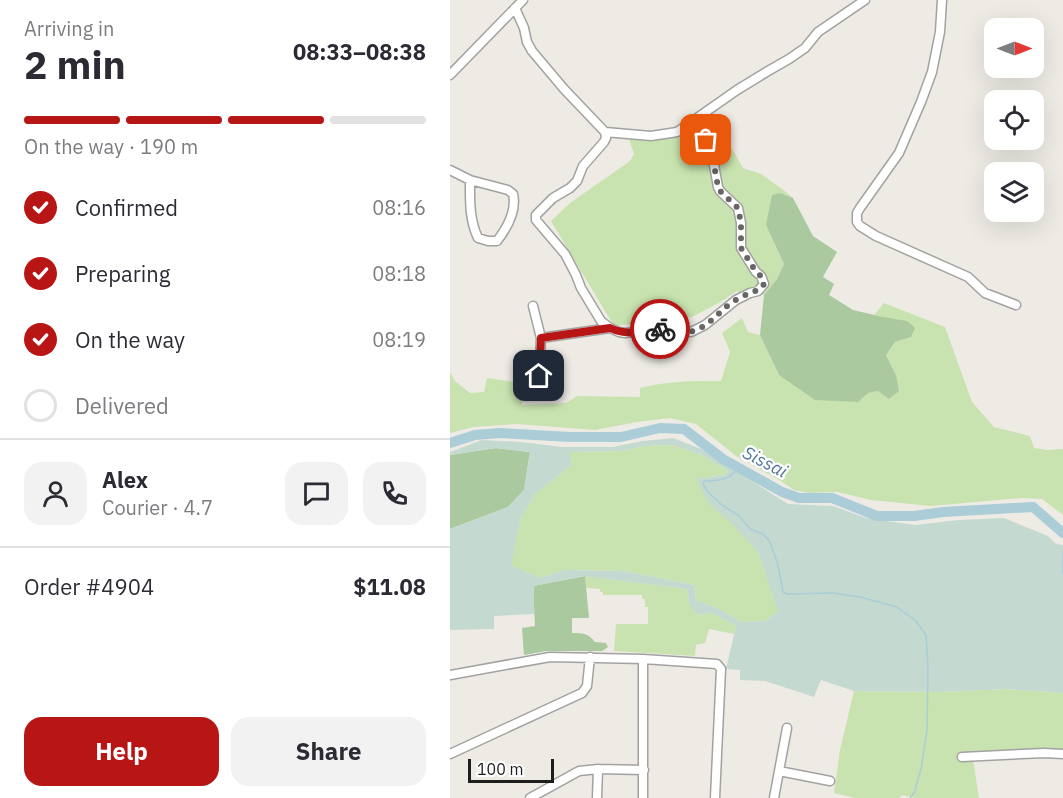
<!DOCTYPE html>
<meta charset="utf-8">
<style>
:root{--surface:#fff;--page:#f2f2f3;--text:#2b2b33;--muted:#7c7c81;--line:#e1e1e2;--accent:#b81615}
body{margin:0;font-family:"IBM Plex Sans",sans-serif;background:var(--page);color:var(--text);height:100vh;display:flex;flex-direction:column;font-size:22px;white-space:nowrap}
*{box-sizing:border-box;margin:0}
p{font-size:20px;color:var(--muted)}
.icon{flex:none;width:33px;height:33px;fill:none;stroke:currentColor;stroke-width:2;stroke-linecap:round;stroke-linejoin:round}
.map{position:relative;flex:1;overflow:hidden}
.details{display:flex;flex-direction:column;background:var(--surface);width:450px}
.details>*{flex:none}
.needle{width:39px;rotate:90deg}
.fabs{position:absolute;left:534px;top:18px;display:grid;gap:12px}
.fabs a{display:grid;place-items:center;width:60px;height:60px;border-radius:12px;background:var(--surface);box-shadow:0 6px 24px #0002;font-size:30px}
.scale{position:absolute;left:18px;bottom:15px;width:86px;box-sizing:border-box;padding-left:6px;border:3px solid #1e1e1e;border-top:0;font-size:16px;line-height:21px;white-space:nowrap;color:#1e1e1e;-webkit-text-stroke:4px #fff;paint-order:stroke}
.pin{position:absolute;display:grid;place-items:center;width:51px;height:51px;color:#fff;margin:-26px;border-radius:12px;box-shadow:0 3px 9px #0006}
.courier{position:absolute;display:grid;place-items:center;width:60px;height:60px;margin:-30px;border:4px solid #b81615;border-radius:50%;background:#fff;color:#222;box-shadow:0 2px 8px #0007}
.head em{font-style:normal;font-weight:800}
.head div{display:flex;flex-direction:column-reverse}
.head{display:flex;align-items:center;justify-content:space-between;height:102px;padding:0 24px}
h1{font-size:39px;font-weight:800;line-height:45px}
.bar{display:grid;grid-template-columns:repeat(4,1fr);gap:9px 6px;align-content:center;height:72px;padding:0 24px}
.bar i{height:8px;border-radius:4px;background:var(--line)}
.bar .current{background:var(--accent)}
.bar p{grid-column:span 4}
.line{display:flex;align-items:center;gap:15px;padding:0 24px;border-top:2px solid var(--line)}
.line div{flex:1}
.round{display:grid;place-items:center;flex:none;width:63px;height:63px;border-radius:18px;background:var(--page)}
ol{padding:0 24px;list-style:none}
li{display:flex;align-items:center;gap:18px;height:66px}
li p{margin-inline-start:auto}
li .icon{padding:6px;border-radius:50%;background:var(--accent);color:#fff;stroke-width:4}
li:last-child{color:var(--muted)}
li i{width:33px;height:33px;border:3px solid var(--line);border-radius:50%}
.action{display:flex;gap:12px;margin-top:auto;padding:12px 24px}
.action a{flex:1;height:69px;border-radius:18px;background:var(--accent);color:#fff;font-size:24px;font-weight:800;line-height:69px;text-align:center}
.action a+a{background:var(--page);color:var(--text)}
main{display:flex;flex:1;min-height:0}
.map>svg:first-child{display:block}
.grass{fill:#c9e3b0}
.forest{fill:#aac99e}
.wetland{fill:#c4dad0;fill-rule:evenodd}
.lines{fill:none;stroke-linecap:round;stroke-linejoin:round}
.stream{stroke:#aacdd7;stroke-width:1.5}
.river{stroke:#aacdd7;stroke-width:10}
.minor-casing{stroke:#a2a2a2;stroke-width:11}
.minor{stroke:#fff;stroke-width:8}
.done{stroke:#676664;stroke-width:6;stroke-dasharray:0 10.8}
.route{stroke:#b81615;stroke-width:8}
.labels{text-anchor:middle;stroke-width:4.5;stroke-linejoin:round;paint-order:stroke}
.water-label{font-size:18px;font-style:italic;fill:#51769d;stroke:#fff}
</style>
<main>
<section class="details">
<div class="head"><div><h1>2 min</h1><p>Arriving in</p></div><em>08:33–08:38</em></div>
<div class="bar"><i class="current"></i><i class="current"></i><i class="current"></i><i></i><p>On the way · 190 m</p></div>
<ol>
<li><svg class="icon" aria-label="check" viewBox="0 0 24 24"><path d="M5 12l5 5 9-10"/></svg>Confirmed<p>08:16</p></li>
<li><svg class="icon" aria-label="check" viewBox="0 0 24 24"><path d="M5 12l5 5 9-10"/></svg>Preparing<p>08:18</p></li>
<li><svg class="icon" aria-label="check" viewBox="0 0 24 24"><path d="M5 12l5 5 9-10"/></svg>On the way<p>08:19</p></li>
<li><i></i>Delivered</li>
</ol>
<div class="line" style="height:108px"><a class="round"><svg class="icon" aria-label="person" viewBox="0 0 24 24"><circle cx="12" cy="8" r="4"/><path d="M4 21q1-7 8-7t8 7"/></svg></a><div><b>Alex</b><p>Courier · 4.7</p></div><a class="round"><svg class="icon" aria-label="chat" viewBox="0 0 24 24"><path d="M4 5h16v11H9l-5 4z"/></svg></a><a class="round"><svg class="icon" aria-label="phone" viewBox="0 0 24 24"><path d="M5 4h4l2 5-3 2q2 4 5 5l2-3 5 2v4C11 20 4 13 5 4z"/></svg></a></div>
<div class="line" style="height:78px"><div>Order #4904</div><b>$11.08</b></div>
<div class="action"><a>Help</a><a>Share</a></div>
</section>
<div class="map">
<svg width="613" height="798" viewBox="0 0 613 798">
<rect width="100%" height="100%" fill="#eeebe5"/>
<path class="grass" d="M261,112L293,168L311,174L331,188L343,198L330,193L316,225L334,264L327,279L314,295L299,291L290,295L287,291L267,304L242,317L164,326L101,221L120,203L180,161L184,154L178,136L228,134Z
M434,303L495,327L522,402L544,427L580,436L584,448L597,450L613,449V515L592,499L572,498L481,506L421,500L387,492L359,493L344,490L331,481L286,456L246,424L220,418L187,422L145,430L67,424L23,427L0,433V372L5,381L20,393L34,392L37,378L66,382L74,387L72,405L116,403L127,396L190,397V388C216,381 243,381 271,381L280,352L272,333L292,318L298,332L310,335L329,375L418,393L428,391L446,375L436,355L445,342L461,337L433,317L424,315Z
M222,445L252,455L278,471L275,475L246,479L308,552L329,611L315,621L291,622L269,609L246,600L244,585L174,571L115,570L89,578L60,565L71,517L86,493L122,465L119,452L171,451L195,446Z
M135,576L237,589L239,602L247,615L262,613L286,626L284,634L259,629L255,643L246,645L245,656L164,651L166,624H198V607H195V599H192V595H153V592H150V589L136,588Z
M556,689L613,693V751L522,753L529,798H464L452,795L449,798H405L384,793L390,750L404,691L490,692Z"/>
<path class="forest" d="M330,193L343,198L363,236L387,252L373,277L384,284L379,295L403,310L433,317L457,321L465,328L461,337L445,342L436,355L446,375L449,391L439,399L428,391L418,393L408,402L365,400L329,375L310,335L314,295L327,279L334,264L316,225L322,195Z
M46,448L80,452L74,490L58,507L0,529V455Z
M135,576L139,618H122V633C133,633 138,633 145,642L156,643L158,647L152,651H96L74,655L72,628L85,626L83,586Z"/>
<path class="wetland" d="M223,438L251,449L338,504L383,506L416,518L465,525L509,520L554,518L598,536L606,544L613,545V693L556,689L490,692L404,691L371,680L364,697L315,681L290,680V670L276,669L286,626L262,613L247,615L239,603L237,589L133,576L84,586V614L44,616V629L0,630V529L58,507L74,490L80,452L46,448L0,455V452L32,440L71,442L112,447H162L193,441ZM222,445L252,455L278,471L275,475L246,479L258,502L285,527L308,552L328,611L315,621L291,622L269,609L246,600L244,585L174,571L115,570L89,578L61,565L71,517L86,493L122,465L120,452L171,451L195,446Z"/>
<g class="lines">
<path class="stream" d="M289,468C278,480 270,481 254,481L253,484L258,492L272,505L289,516L300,529L313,534L320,542L328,565L333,592L337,594L383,593L410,597L447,607L466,621L476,635L478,667L477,731L471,769L464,793L460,798
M613,553V574"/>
<path class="river" d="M0,443L25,435L50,433L120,437H171L210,428L234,429L273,459L332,492L349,498H382L427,516H464L493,512L583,507L613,533"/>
<g class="minor-casing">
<path id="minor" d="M492,0L490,32L482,72L471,102L449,153L410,208L407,213V222L410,226L426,236L518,277L535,293L566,305
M65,8L74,28L77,42L82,51L114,89L155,132L156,138L154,142L133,166L127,181L120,188L103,198L86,215V220L115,254L126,275L131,288L151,321L160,328L169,332L175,333L210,329L241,332L255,325L286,300L300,293L308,291L314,284L311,276L306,272L291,248V223L288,208L270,191L268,187L264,165L256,140
M0,75L73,0
M155,132L201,136L227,132L287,90L318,71L339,59L355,48L368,32L415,0
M0,170L20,180L58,190L63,194C67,211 57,228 47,241H38L28,238C19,219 20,200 20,180
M83,306L91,338
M89,376L91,338L160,328
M193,659V798
M0,675L100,657L193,659L267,664L271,669L265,798
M0,754L132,693L137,686L140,657
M512,757L594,753L613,754
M329,771L380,781
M80,798L129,771L148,769L194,770
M147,798L148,769
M324,798L337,728"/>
</g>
<use href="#minor" class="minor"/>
</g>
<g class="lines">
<path class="done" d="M210,329C221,329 233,334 243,331C261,326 271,308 286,300C290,298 295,295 299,293C307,289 309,293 314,284L311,276L306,272L291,248V223L288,208L270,191L268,187L264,165L256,140"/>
<path class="route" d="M89,376L91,338L160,328C177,336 192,331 210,329"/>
</g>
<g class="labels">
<g class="water-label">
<text transform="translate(315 462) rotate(27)" y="6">Sissai</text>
</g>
</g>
</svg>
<div class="fabs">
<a><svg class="needle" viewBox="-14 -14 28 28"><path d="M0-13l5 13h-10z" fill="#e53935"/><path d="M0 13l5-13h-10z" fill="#7c7c81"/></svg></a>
<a><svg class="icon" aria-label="locate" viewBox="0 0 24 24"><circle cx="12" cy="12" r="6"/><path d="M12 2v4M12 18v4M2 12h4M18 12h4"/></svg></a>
<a><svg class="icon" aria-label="layers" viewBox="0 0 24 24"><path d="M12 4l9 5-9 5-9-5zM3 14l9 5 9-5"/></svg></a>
</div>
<div class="scale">100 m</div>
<div class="pin" style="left:256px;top:140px;background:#ea580c"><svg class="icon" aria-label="bag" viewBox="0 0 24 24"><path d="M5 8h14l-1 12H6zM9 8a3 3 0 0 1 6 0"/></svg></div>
<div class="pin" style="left:89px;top:376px;background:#1f2937"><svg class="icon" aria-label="home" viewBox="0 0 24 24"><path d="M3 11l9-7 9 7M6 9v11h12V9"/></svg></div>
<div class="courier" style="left:210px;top:329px"><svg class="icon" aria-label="bike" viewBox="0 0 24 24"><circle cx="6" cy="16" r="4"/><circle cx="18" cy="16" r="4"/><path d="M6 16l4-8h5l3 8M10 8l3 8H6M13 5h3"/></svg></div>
</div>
</main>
